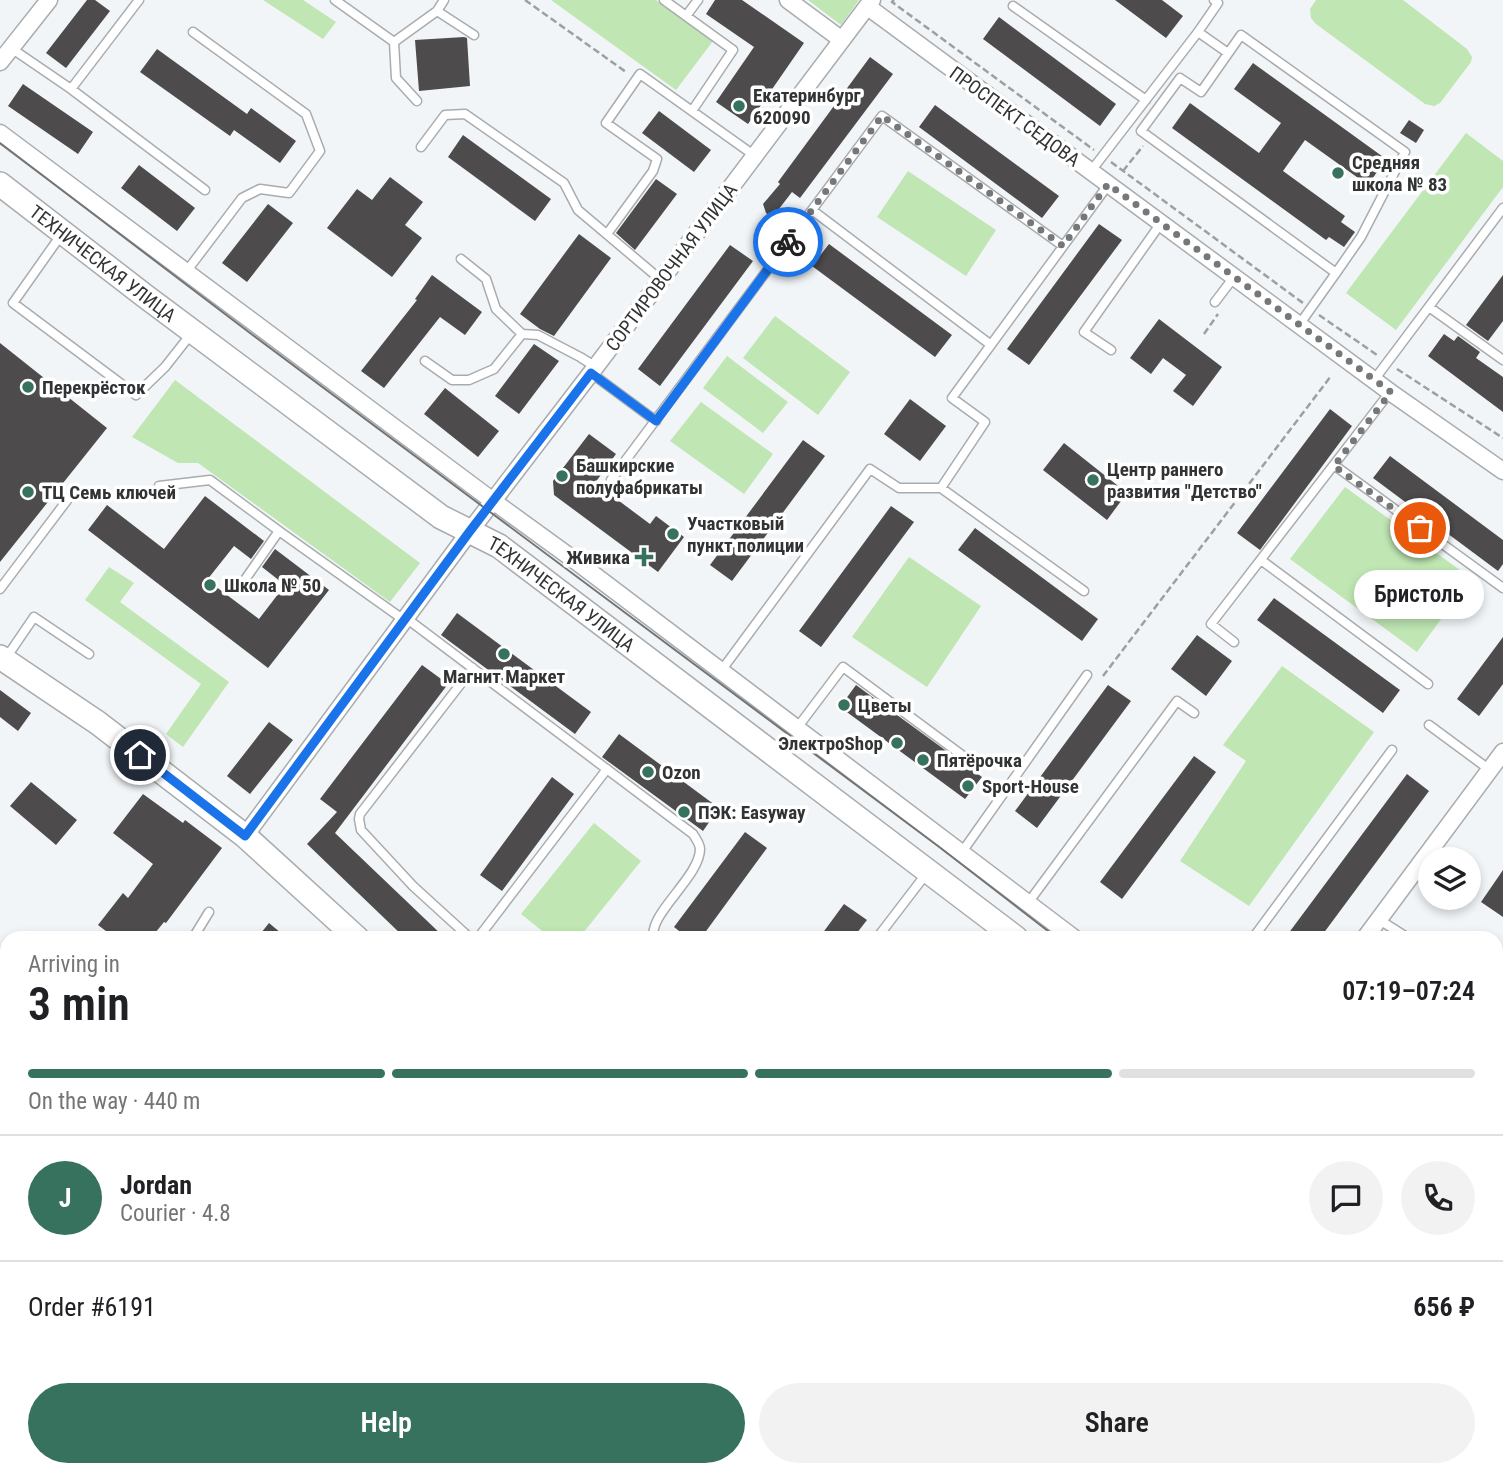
<!DOCTYPE html>
<meta charset="utf-8">
<style>
:root{--surface:#fff;--page:#f2f2f2;--text:#202124;--muted:#757577;--line:#e0e0e0;--accent:#36725d}
body{margin:0;font-family:"Roboto Condensed",sans-serif;background:var(--page);color:var(--text);height:100vh;display:flex;flex-direction:column;font-size:26px;white-space:nowrap}
*{box-sizing:border-box;margin:0}
p{font-size:23px;color:var(--muted)}
.icon{flex:none;width:38px;height:38px;fill:none;stroke:currentColor;stroke-width:2;stroke-linecap:round;stroke-linejoin:round}
.map{position:relative;flex:1;overflow:hidden}
.drawer{position:absolute;left:0px;top:931px;width:1503px;height:546px;display:flex;flex-direction:column;background:var(--surface);border-radius:21px 21px 0 0;box-shadow:0 4px 10px #0003}
.drawer>*{flex:none}
.controls{position:absolute;left:1418px;top:847px;display:grid;gap:14px}
.controls a{display:grid;place-items:center;width:63px;height:63px;border-radius:50%;background:var(--surface);box-shadow:0 4px 10px #0003;font-size:35px}
.pin{position:absolute;display:grid;place-items:center;width:60px;height:60px;color:#fff;margin:-30px;border:4px solid #fff;border-radius:50%;box-shadow:0 2px 7px #0007}
.courier{position:absolute;display:grid;place-items:center;width:70px;height:70px;margin:-35px;border:5px solid #1a73e8;border-radius:50%;background:#fff;color:#222;box-shadow:0 2px 9px #0007}
.bubble{position:absolute;height:49px;border-radius:24px;background:var(--surface);box-shadow:0 4px 10px #0003;font-size:23px;font-weight:600;line-height:49px;text-align:center}
.overview em{font-style:normal;font-weight:600}
.overview div{display:flex;flex-direction:column-reverse}
.overview{display:flex;align-items:center;justify-content:space-between;height:119px;padding:0 28px}
h1{font-size:46px;font-weight:600;line-height:52px}
.bar{display:grid;grid-template-columns:repeat(4,1fr);gap:10px 7px;align-content:center;height:84px;padding:0 28px}
.bar i{height:9px;border-radius:5px;background:var(--line)}
.bar .on{background:var(--accent)}
.bar p{grid-column:span 4}
.line{display:flex;align-items:center;gap:18px;padding:0 28px;border-top:2px solid var(--line)}
.line div{flex:1}
.round{display:grid;place-items:center;flex:none;width:74px;height:74px;border-radius:37px;background:var(--page)}
.cta{display:flex;gap:14px;margin-top:auto;padding:14px 28px}
.cta a{flex:1;height:80px;border-radius:42px;background:var(--accent);color:#fff;font-size:28px;font-weight:600;line-height:80px;text-align:center}
.cta a+a{background:var(--page);color:var(--text)}
.map>svg:first-child{display:block}
.green{fill:#bfe6b3}
.building{fill:#4e4b4c}
.lines{fill:none;stroke-linecap:round;stroke-linejoin:round}
.lane-casing{stroke:#a9acaf;stroke-width:11}
.street-casing{stroke:#a9acaf;stroke-width:19}
.secondary-casing{stroke:#a9acaf;stroke-width:26}
.path{stroke:#9da0a1;stroke-width:2.5;stroke-dasharray:7 3.5;stroke-linecap:butt}
.lane{stroke:#fff;stroke-width:8}
.street{stroke:#fff;stroke-width:16}
.secondary{stroke:#fff;stroke-width:23}
.tram{stroke:#727475;stroke-width:2}
.rail{stroke:#727475;stroke-width:4.5;stroke-dasharray:14 7;stroke-linecap:butt}
.done{stroke:#757778;stroke-width:7;stroke-dasharray:0 12.6}
.route{stroke:#1a73e8;stroke-width:9}
.poi-dot{fill:#36725d;stroke:#fff;stroke-width:2.5}
.labels{text-anchor:middle;stroke-width:7;stroke-linejoin:round;paint-order:stroke}
.poi-label{font-size:19px;font-weight:bold;fill:#323334;stroke:#fff;text-anchor:start}
.street-label{font-size:19px;fill:#323334;stroke:#fff}
</style>
<div class="map">
<svg width="1503" height="1477" viewBox="0 0 1503 1477">
<rect width="100%" height="100%" fill="#f1f5f7"/>
<path class="green" d="M263,0H303L336,22L323,39Z
M551,0H656L713,41L676,90Z
M808,0H859L841,25Z
M1316,0H1403L1467,49L1472,57L1471,62L1440,103L1434,106L1425,104L1316,24L1311,18L1310,9Z
M1466,133L1503,161V187L1396,330L1346,293Z
M908,171L996,230L966,276L877,217Z
M775,316L850,372L818,415L743,358Z
M727,356L788,402L763,433L703,388Z
M175,380L420,563L390,602L198,463H178L132,437Z
M701,402L773,454L744,494L670,441Z
M1345,487L1471,578L1417,652L1290,559Z
M909,557L981,606L927,687L852,637Z
M109,567L134,583L120,602L229,682L183,747L166,734L201,684L85,600Z
M1282,666L1374,732L1249,906L1180,861L1246,761L1223,745Z
M594,823L641,861L579,938H551L521,914Z"/>
<path class="building" d="M87,0H95L110,11L66,68L46,53Z
M715,0H742L804,43L748,124L716,102L754,47L706,14Z
M1115,0H1162L1183,16L1166,38Z
M999,17L1116,104L1100,126L983,39Z
M464,37L467,38L470,86L419,91L415,40Z
M157,49L247,114L251,108L296,141L280,163L234,130L230,136L140,72Z
M870,57L893,74L800,198L792,192L772,218L766,213L763,204L780,184L778,182Z
M1253,63L1386,159L1368,185L1305,140L1283,171L1345,216L1341,222L1355,232L1344,247L1329,237L1326,240L1172,128L1190,103L1259,153L1281,123L1234,89Z
M23,84L93,132L78,154L8,106Z
M935,105L1059,196L1042,218L919,127Z
M659,111L711,150L694,172L642,133Z
M1409,120L1424,130L1416,143L1400,133Z
M463,135L551,199L535,221L448,157Z
M139,165L195,208L177,231L121,188Z
M390,177L423,202L405,225L422,238L392,277L327,228L357,189L372,200Z
M656,179L677,194L635,250L616,233Z
M268,204L293,223L247,282L222,263Z
M1099,224L1122,240L1029,365L1007,349Z
M579,234L611,258L554,336L540,329L520,314Z
M829,244L952,335L935,357L812,266Z
M730,245L753,261L660,386L638,369Z
M432,275L482,312L465,335L440,317L384,388L361,371L417,300L415,299Z
M1503,275V321L1488,341L1466,325Z
M1159,319L1222,367L1193,406L1173,391L1186,375L1163,358L1151,374L1130,358Z
M1444,334L1454,341L1458,336L1480,352L1476,358L1503,377V412L1428,356Z
M0,343L107,428L0,562Z
M534,344L559,361L519,414L495,396Z
M445,388L499,431L478,457L424,414Z
M910,399L946,426L920,461L884,434Z
M1330,409L1352,426L1260,550L1237,533Z
M589,434L616,454L595,483L650,524L656,516L684,537L658,572L554,495L553,481Z
M803,440L825,456L732,581L710,565Z
M1064,443L1127,493L1107,520L1043,470Z
M1390,456L1503,540V564L1498,571L1373,478Z
M205,496L264,541L251,559L234,546L207,580L259,619L285,585L262,567L275,549L329,590L268,668L88,530L107,505L164,549Z
M891,506L914,522L821,647L799,631Z
M975,528L1098,619L1082,641L958,550Z
M1274,598L1400,690L1383,713L1257,620Z
M457,613L591,712L575,734L441,635Z
M1197,635L1232,661L1206,696L1171,669Z
M1503,637V684L1479,716L1457,699Z
M422,665L448,684L335,833L445,938H405L307,844L337,812L320,799Z
M856,685L982,777L965,799L840,707Z
M1108,685L1131,701L1037,828L1015,811Z
M0,690L31,713L18,731L0,717Z
M269,722L293,740L250,794L227,776Z
M619,734L719,808L703,831L602,757Z
M1194,756L1216,772L1122,899L1100,882Z
M1407,774L1429,791L1320,938H1285Z
M552,777L574,794L502,891L480,875Z
M31,782L77,820L56,845L10,806Z
M143,794L183,823L185,820L222,848L166,923L164,922L151,938H115L98,925L123,893L128,898L153,864L113,833Z
M745,832L767,848L701,938H688L674,927Z
M1503,870V917L1481,902Z
M844,904L867,920L853,938H819Z
M269,923L287,938H257Z"/>
<g class="lines">
<g class="lane-casing">
<path id="lane" d="M335,0L394,42
M664,0L686,16L698,0
M1013,6L1146,100
M437,11L474,35
M686,16L733,50L692,111
M1198,32L1228,53
M11,48L71,89L205,190
M71,89L139,0
M417,101L396,78L394,42L437,11L444,0
M421,147L445,115L465,114L564,183L578,210L661,280
M1091,171L1198,32L1218,3L1214,0
M812,210L991,345
M607,234L653,171L657,159L606,123L640,74L755,156
M61,235L13,303L136,395L165,367L191,334
M461,259L486,279L496,309L522,334
M186,272L242,198L260,189L289,193L320,151L306,114L193,32
M1215,302L1234,277
M1429,307L1503,360
M1299,325L1336,273L1141,131L1180,78L1201,92L1241,35L1405,152L1361,237L1336,273
M1111,350L1084,332L1161,223
M425,361L452,380H469L494,369L522,334L538,335L580,357L596,367
M591,373L656,421
M1374,380L1503,208
M1334,465L1503,588
M611,480L882,116L1063,246
M159,486L210,480L279,531
M1261,560L1428,684
M244,581L279,531L404,620
M0,589L68,499
M1084,591L941,488L985,422L952,398L1108,185
M406,618L693,834C696,839 700,844 700,849C700,877 647,915 654,938
M1234,642L1211,624L1390,392
M6,658L34,617L89,654
M721,671L870,469L899,488H941
M1429,725L1490,770
M797,728L843,667L978,767
M962,852L1087,675
M1028,903L1177,701L1194,713
M1378,919L1408,938
M193,938L209,912
M470,938L413,886L361,830L359,819L360,814L473,668
M478,938L607,769
M877,938L926,874
M1253,938L1392,750
M1496,1323L1501,1341L1496,1348
M957,1470L964,1477
M1290,1470L1301,1477
M1378,1477L1383,1470"/>
</g>
<g class="street-casing">
<path id="street" d="M788,0L842,40
M868,7L1390,392L1503,471
M0,62L49,0
M0,133L493,501L577,562L1074,938
M245,836L470,531L591,373L872,0
M1365,938L1503,752
M1496,1237L1503,1242
M1496,1296L1503,1287
M892,1477L902,1470"/>
</g>
<g class="secondary-casing">
<g id="secondary">
<path id="s1" d="M0,184L145,296L441,517L499,546L1016,938"/>
<path d="M0,657L98,723L245,836L357,938"/>
<path d="M1496,1307L1503,1312"/>
<path d="M779,1470L784,1477"/>
</g>
</g>
<path class="path" d="M525,0L626,72
M894,0L892,2L1094,150
M1111,162L1303,303
M1123,171L1143,146
M1319,315L1377,355
M1204,334L1218,314
M1397,369L1503,438
M1103,676L1331,376
M1496,1193L1503,1197"/>
<use href="#lane" class="lane"/>
<use href="#street" class="street"/>
<use href="#secondary" class="secondary"/>
<path class="tram" d="M0,143L250,333L938,846L1057,938
M1496,1256L1503,1260"/>
<path class="rail" d="M0,1236L7,1241
M307,1470L315,1477"/>
</g>
<g class="lines">
<path class="done" d="M788,242L882,116L1063,246L1108,184L1391,392L1334,466L1420,528"/>
<path class="route" d="M140,755L245,836L470,531L591,373L656,421L788,242"/>
</g>
<g class="poi-dot">
<circle cx="739" cy="106" r="7"/>
<circle cx="1338" cy="173" r="7"/>
<circle cx="28" cy="387" r="7"/>
<circle cx="562" cy="476" r="7"/>
<circle cx="1093" cy="480" r="7"/>
<circle cx="28" cy="492" r="7"/>
<circle cx="673" cy="534" r="7"/>
<path d="M640.5 546.5h7v7h7v7h-7v7h-7v-7h-7v-7h7z"/>
<circle cx="210" cy="585" r="7"/>
<circle cx="504" cy="654" r="7"/>
<circle cx="844" cy="705" r="7"/>
<circle cx="897" cy="743" r="7"/>
<circle cx="923" cy="760" r="7"/>
<circle cx="648" cy="772" r="7"/>
<circle cx="968" cy="786" r="7"/>
<circle cx="684" cy="812" r="7"/>
</g>
<g class="labels">
<g class="poi-label">
<text x="753" y="102">Екатеринбург<tspan x="753" dy="22">620090</tspan></text>
<text x="1352" y="169">Средняя<tspan x="1352" dy="22">школа № 83</tspan></text>
<text x="42" y="394">Перекрёсток</text>
<text x="576" y="472">Башкирские<tspan x="576" dy="22">полуфабрикаты</tspan></text>
<text x="1107" y="476">Центр раннего<tspan x="1107" dy="22">развития "Детство"</tspan></text>
<text x="42" y="499">ТЦ Семь ключей</text>
<text x="687" y="530">Участковый<tspan x="687" dy="22">пункт полиции</tspan></text>
<text x="630" y="564" text-anchor="end">Живика</text>
<text x="224" y="592">Школа № 50</text>
<text x="504" y="683" text-anchor="middle">Магнит Маркет</text>
<text x="858" y="712">Цветы</text>
<text x="883" y="750" text-anchor="end">ЭлектроShop</text>
<text x="937" y="767">Пятёрочка</text>
<text x="662" y="779">Ozon</text>
<text x="982" y="793">Sport-House</text>
<text x="698" y="819">ПЭК: Easyway</text>
</g>
<g class="street-label">
<text transform="translate(1015 116) rotate(36)" y="7">ПРОСПЕКТ СЕДОВА</text>
<text dy="7" stroke="none"><textPath href="#s1" startOffset="130">ТЕХНИЧЕСКАЯ УЛИЦА</textPath></text>
<text transform="translate(671 267) rotate(-53)" y="7">СОРТИРОВОЧНАЯ УЛИЦА</text>
<text dy="7" stroke="none"><textPath href="#s1" startOffset="696">ТЕХНИЧЕСКАЯ УЛИЦА</textPath></text>
</g>
</g>
</svg>
<div class="controls">
<a><svg class="icon" aria-label="layers" viewBox="0 0 24 24"><path d="M12 4l9 5-9 5-9-5zM3 14l9 5 9-5"/></svg></a>
</div>
<div class="pin" style="left:1420px;top:528px;background:#ea580c"><svg class="icon" aria-label="bag" viewBox="0 0 24 24"><path d="M5 8h14l-1 12H6zM9 8a3 3 0 0 1 6 0"/></svg></div>
<div class="pin" style="left:140px;top:755px;background:#1f2937"><svg class="icon" aria-label="home" viewBox="0 0 24 24"><path d="M3 11l9-7 9 7M6 9v11h12V9"/></svg></div>
<div class="courier" style="left:788px;top:242px"><svg class="icon" aria-label="bike" viewBox="0 0 24 24"><circle cx="6" cy="16" r="4"/><circle cx="18" cy="16" r="4"/><path d="M6 16l4-8h5l3 8M10 8l3 8H6M13 5h3"/></svg></div>
<div class="bubble" style="left:1354px;top:570px;width:130px">Бристоль</div>
<section class="drawer">
<div class="overview"><div><h1>3 min</h1><p>Arriving in</p></div><em>07:19–07:24</em></div>
<div class="bar"><i class="on"></i><i class="on"></i><i class="on"></i><i></i><p>On the way · 440 m</p></div>
<div class="line" style="height:126px"><b class="round" style="background:var(--accent);color:#fff">J</b><div><b>Jordan</b><p>Courier · 4.8</p></div><a class="round"><svg class="icon" aria-label="chat" viewBox="0 0 24 24"><path d="M4 5h16v11H9l-5 4z"/></svg></a><a class="round"><svg class="icon" aria-label="phone" viewBox="0 0 24 24"><path d="M5 4h4l2 5-3 2q2 4 5 5l2-3 5 2v4C11 20 4 13 5 4z"/></svg></a></div>
<div class="line" style="height:91px"><div>Order #6191</div><b>656 ₽</b></div>
<div class="cta"><a>Help</a><a>Share</a></div>
</section>
</div>
